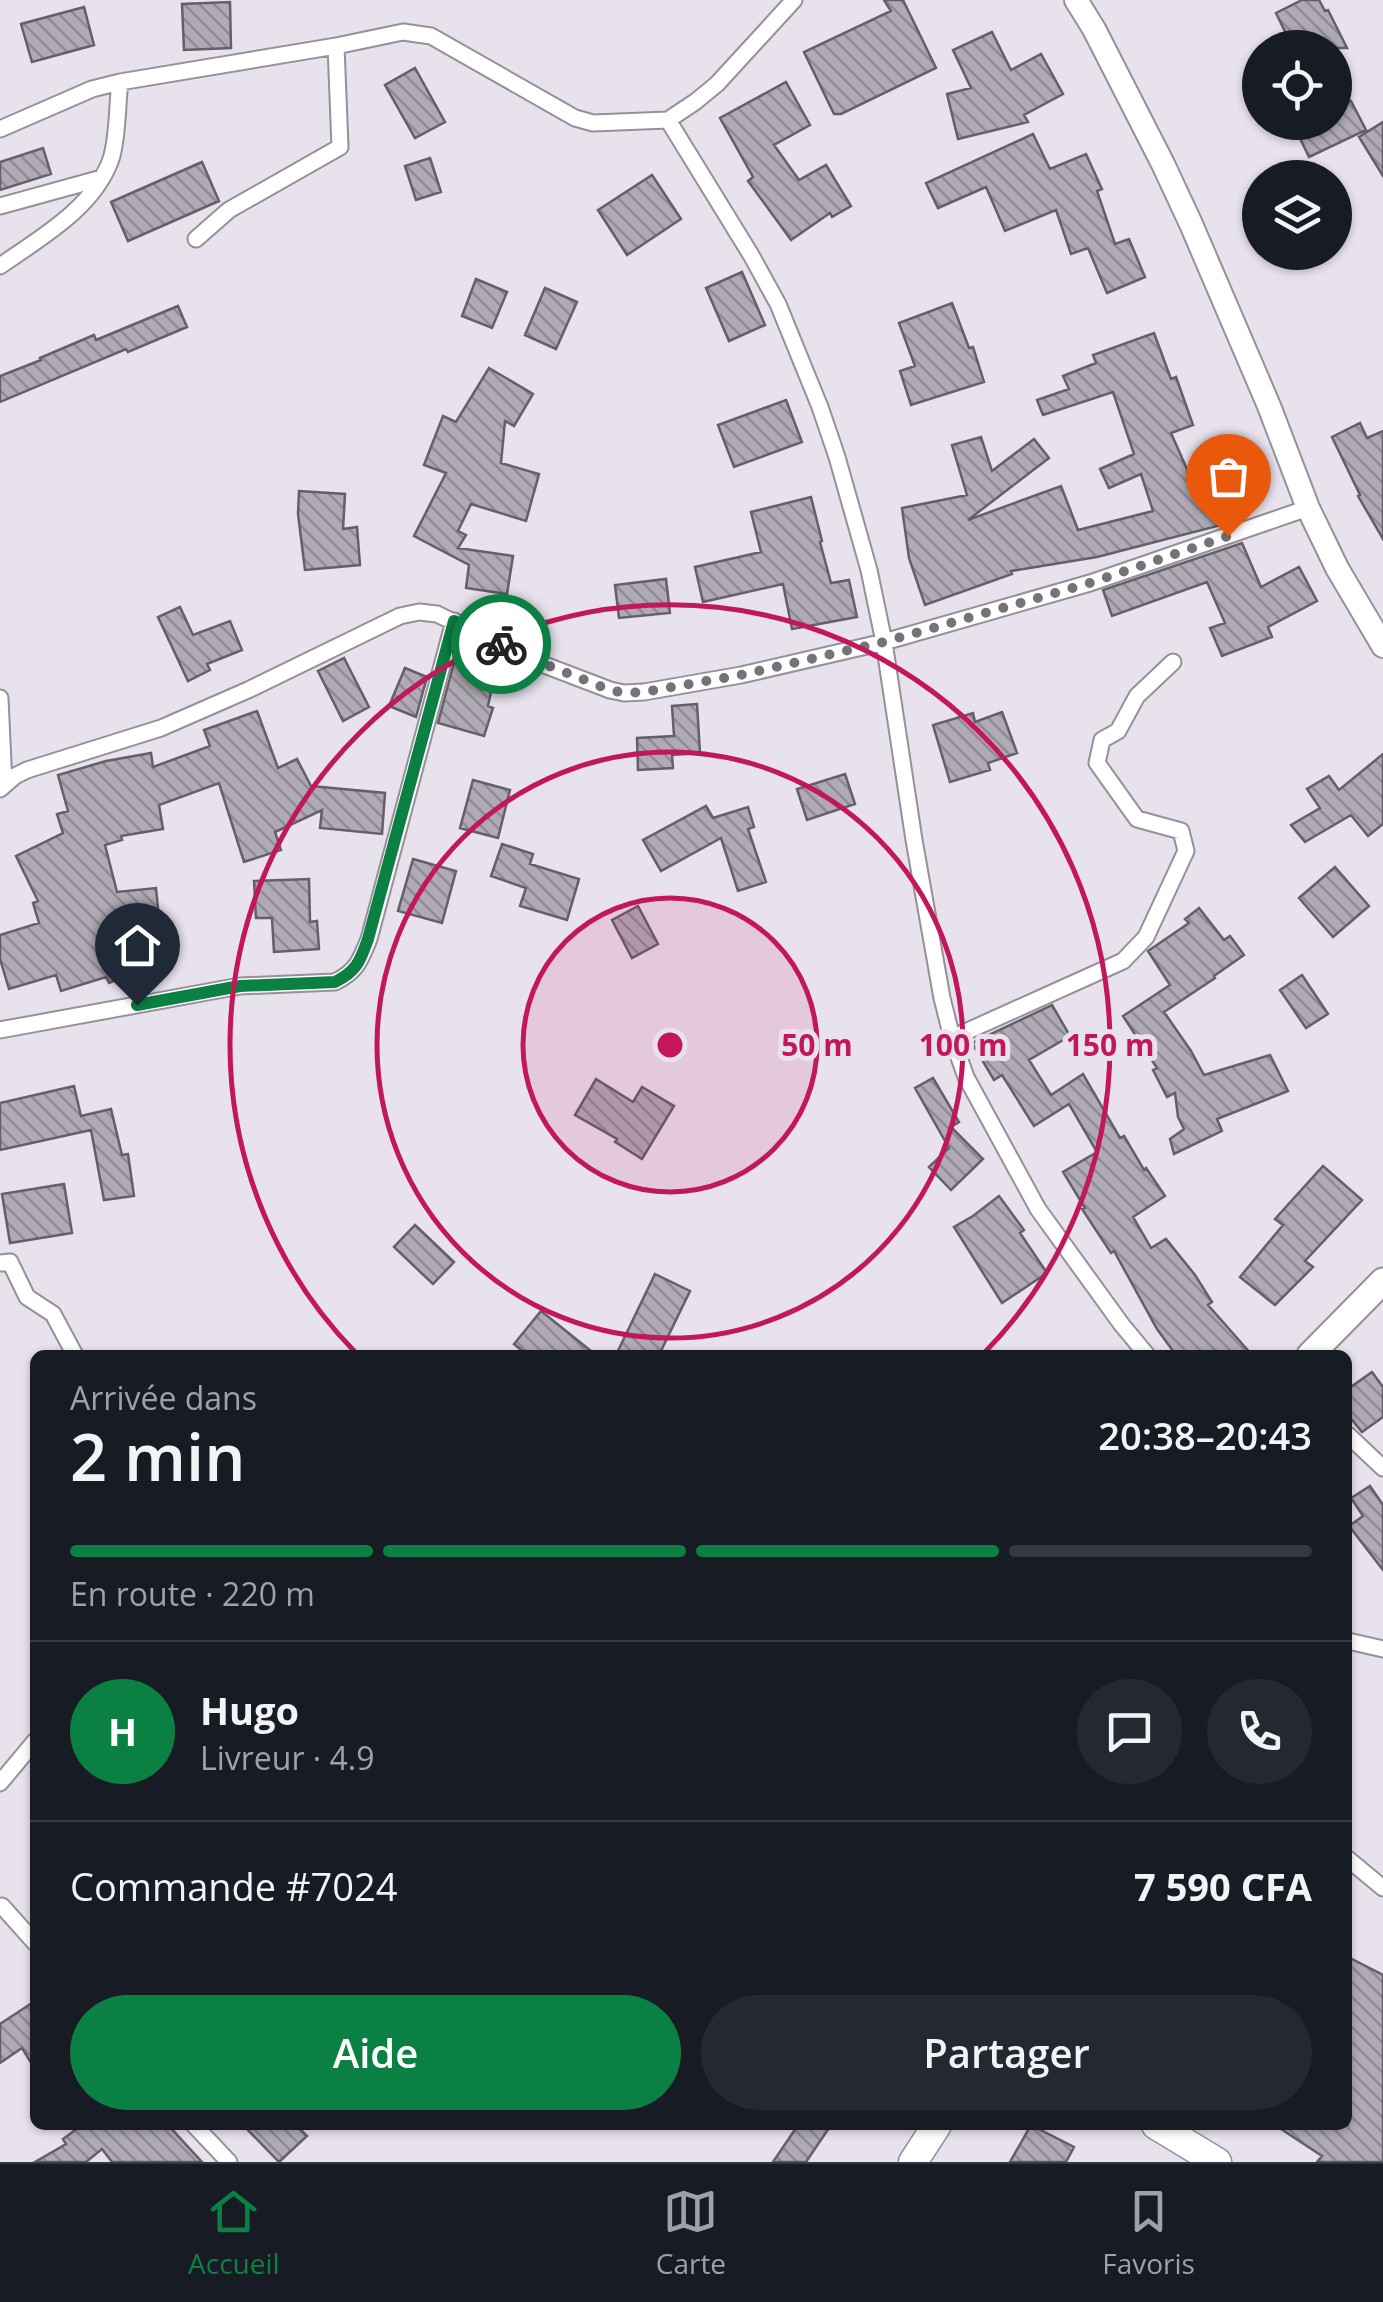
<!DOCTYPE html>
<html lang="fr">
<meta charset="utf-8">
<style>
:root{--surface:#171b24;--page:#242831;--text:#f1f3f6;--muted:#9ea1a6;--line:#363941;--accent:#0b8043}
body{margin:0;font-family:"Open Sans",sans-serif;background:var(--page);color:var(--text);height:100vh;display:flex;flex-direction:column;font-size:38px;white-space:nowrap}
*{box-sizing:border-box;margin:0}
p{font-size:32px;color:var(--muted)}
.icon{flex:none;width:55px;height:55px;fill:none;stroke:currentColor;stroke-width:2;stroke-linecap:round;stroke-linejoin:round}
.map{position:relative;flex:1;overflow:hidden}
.drawer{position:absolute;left:30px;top:1350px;width:1322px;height:780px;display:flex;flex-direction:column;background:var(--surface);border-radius:15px;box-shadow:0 2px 8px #0004}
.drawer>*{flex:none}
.buttons{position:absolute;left:1242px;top:30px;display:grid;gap:20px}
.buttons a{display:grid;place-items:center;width:110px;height:110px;border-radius:50%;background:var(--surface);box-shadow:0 2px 8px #0004;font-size:50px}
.pin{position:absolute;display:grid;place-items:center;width:85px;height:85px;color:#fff;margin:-102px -42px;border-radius:50% 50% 50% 0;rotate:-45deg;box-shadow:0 0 10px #0007}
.pin .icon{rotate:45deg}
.courier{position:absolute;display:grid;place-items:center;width:100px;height:100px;margin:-50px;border:8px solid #0b8043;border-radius:50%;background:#fff;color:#222;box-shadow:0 2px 12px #0007}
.head em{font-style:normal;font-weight:600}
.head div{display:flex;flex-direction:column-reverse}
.head{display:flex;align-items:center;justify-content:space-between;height:170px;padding:0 40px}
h1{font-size:65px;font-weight:600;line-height:75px}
.bar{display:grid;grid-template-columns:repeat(4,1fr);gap:15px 10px;align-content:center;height:120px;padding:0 40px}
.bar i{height:12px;border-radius:8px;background:var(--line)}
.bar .current{background:var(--accent)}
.bar p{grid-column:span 4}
.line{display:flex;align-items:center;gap:25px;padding:0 40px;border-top:2px solid var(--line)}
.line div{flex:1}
.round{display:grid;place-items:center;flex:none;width:105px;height:105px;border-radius:52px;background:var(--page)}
.action{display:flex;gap:20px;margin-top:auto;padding:20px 40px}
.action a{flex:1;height:115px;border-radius:60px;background:var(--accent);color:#fff;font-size:40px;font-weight:600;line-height:115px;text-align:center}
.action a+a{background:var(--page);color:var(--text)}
.tab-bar{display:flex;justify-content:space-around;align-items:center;height:140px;border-top:2px solid var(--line);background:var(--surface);font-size:28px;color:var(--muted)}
.tab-bar a{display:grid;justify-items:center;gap:5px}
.tab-bar .current{color:var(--accent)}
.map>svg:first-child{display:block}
.building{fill:url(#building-back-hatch);stroke:#645f69;stroke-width:2.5}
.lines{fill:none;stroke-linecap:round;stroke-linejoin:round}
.street-casing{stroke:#95909a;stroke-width:19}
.secondary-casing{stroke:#95909a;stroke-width:26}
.primary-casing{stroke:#95909a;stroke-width:29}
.highway-casing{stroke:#95909a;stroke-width:31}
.street{stroke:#fff;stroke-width:15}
.secondary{stroke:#fff;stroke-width:22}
.primary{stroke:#fff;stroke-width:25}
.highway{stroke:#fff;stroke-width:28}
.done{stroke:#757278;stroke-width:10;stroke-dasharray:0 18}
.route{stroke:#0b8043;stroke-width:12}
.ring{fill:none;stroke:#c2185b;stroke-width:5}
.centre{fill:#c2185b;stroke:#e8e2ed;stroke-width:5}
.ring-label{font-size:30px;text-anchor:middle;font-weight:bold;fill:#c2185b;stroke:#e8e2ed;stroke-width:10;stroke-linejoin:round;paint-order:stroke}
</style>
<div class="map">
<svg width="1383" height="2162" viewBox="0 0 1383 2162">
<defs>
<pattern id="building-back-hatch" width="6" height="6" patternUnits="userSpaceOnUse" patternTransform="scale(2.5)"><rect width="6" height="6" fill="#afaab4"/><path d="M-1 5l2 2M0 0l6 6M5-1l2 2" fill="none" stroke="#8f8b93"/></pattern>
</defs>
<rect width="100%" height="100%" fill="#e8e2ed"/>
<path class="building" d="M884,0H903L936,68L841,114H834L804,52L891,11Z
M1302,0H1319L1325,11L1328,10L1347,48H1293L1276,13Z
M230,2L231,48L184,50L182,4Z
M84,7L94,45L32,62L21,24Z
M992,32L1011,70L1041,54L1063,94L1024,115L1028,122L958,139L947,94L971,88L953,50Z
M415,68L445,122L415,138L385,85Z
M786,82L810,125L774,145L799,180L826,165L851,206L832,217L830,213L791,240L748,181L753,177L720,118Z
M1351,101L1366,130L1309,157L1295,128L1307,122H1335V109Z
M1383,122V176L1359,137Z
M1033,134L1050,169L1086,154L1102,189L1097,191L1115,244L1129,239L1145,277L1107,293L1088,248L1071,254L1056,210L1005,231L986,187L938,208L926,183Z
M43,148L51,174L0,190V162Z
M430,158L441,192L416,200L405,166Z
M202,162L219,201L128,241L111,202Z
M652,175L681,219L627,255L598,210Z
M742,272L765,325L729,341L706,288Z
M476,279L507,292L492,328L462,316Z
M545,288L577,302L556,349L525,335Z
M952,303L969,348L973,347L984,382L911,405L900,371L915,366L899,323Z
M178,306L187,327L128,352L126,349L0,402V376L41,360L40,358L94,335L96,340Z
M1154,333L1171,379L1176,377L1193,425L1171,433L1190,476L1216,466L1235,512L1230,514L1233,522L1097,557L1011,571L1012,574L925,605L909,558L902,508L967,495L952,445L981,437L992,471L1034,439L1049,458L968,520L1061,486L1078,530L1153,511L1141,474L1109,488L1100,469L1134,454L1113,392L1043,415L1037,400L1069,389L1063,376L1096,363L1093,355Z
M489,368L533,394L514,426L505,421L501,463L539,474L526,521L471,504L458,531L466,535L458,548L513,556L507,594L466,588L469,565L414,536L446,473L424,465L443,416L456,422Z
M786,400L802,442L734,467L718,425Z
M1360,423L1367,438L1383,431V539L1358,496L1360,495L1332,437Z
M299,491L345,494L343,529L357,527L360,565L305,570L298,514Z
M811,497L822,541L820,542L831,583L849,580L857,617L792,629L783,584L703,602L695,567L761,552L751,512Z
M1242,543L1261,587L1299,567L1317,601L1268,627L1272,637L1222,656L1210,628L1225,623L1207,582L1112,616L1103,590Z
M666,579L670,613L619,618L615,585Z
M180,607L193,635L230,621L242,650L207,664L210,670L188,681L158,617Z
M456,655L497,664L488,706L493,708L484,736L438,723Z
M344,658L369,707L343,721L318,671Z
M405,668L427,677L416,717L389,706Z
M697,704L700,753L672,755L673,768L638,770L637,738L674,736L672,706Z
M257,711L278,768L297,759L311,786L385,793L382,834L320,828L322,810L275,832L281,850L244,862L219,783L159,805L163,829L121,836L122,840L105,845L117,892L156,888L161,939L122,943L134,973L109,983L106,977L61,991L56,975L9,989L0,959V935L39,923L33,903L38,901L16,856L63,833L57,814L68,811L58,775L106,761L151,753L153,767L210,746L204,730Z
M1002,712L1017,753L988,763L990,770L950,782L933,725L973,713L975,722Z
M1383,754V824L1368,836L1351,815L1305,842L1291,825L1320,808L1307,789L1329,776L1339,790Z
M845,774L855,804L807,820L797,789Z
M473,780L510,790L498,838L460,828Z
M706,806L713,818L748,807L754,827L748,829L766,882L738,891L721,838L661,871L643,840Z
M502,844L533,854L530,864L579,879L567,920L520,906L526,888L491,876Z
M413,859L456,871L442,923L398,911Z
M1335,867L1369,906L1333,937L1299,898Z
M309,879L310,922L317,921L319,949L274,952L272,918H256L254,881Z
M638,906L658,944L632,958L612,920Z
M1199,908L1224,940L1230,936L1244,955L1214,976L1215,978L1164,1012L1191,1051L1204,1075L1270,1055L1288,1091L1217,1119L1222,1131L1174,1154L1170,1139L1184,1129L1178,1117L1175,1093L1167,1097L1153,1070L1157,1068L1123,1016L1170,985L1148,951L1189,923L1185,919Z
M1302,975L1328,1014L1306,1028L1280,990Z
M1052,1005L1070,1036L1029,1060L1051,1095L1083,1074L1120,1138L1124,1136L1144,1170L1146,1168L1165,1196L1133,1217L1151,1248L1166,1239L1195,1275L1212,1302L1208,1305L1252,1355H1176L1157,1329L1114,1251L1111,1253L1082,1209L1085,1208L1063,1172L1097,1152L1069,1104L1034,1126L1002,1075L994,1080L972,1043Z
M933,1078L959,1122L951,1127L983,1159L951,1190L929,1167L949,1148L915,1088Z
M596,1079L633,1102L642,1087L674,1106L642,1159L615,1142L617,1139L575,1115Z
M74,1086L81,1116L111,1109L122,1155L128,1154L134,1196L104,1200L91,1130L0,1150V1103Z
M1323,1166L1362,1200L1305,1261L1313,1267L1275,1305L1240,1277L1283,1225L1275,1219Z
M64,1184L72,1233L10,1243L2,1194Z
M999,1196L1024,1230L1020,1233L1047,1273L1002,1303L954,1227L973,1216Z
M415,1225L454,1262L433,1284L394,1247Z
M655,1274L690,1291L659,1355H616Z
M541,1311L596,1355H527L514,1344Z
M1372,1372L1383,1387V1417L1362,1432L1348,1415V1389Z
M1370,1486L1383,1505V1570L1349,1526L1363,1516L1351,1498Z
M1348,1957L1383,1975V2162H1317L1322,2156L1275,2125H1348Z
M35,2001V2069L22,2048L0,2063V2024Z
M82,2125H168L202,2162H112L102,2149L86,2162H35L66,2144L63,2139Z
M243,2125H296L307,2136L279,2162Z
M798,2125H831L806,2162H773Z
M1031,2125L1074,2147L1066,2162H1010Z"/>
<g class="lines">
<g class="street-casing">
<path id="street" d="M794,0L717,84L695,102L668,120L751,255L778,304L820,407L837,457L869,570L884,642L914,840L942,998L952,1038L966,1077L1038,1209L1122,1325L1147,1355
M0,129L92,89L120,82L336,46L403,32L431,36L575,118L593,123L668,120
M0,206L102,178
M196,239L229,210L340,147L336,46
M0,266C40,238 94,208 111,159C118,138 117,105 120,82
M0,698L4,785
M0,789L15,776L27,770L161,728L248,690L400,616L419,612L437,614L534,661L610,690L624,693L644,692L741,675L884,642L1090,583L1308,508
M0,1030L240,986L335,982C357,971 360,961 369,939L454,621
M952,1038L1123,961L1146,937L1186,851L1181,831L1137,819L1097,763L1102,740L1118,731L1137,696L1173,662
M0,1263L10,1262L27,1297L53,1314L75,1355
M1348,1435L1383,1468
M1348,1641L1383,1649
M0,1783L35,1741
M1348,1859L1383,1888
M2,1906L35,1943
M194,2125L229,2162"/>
</g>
<g class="secondary-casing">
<path id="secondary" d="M1076,0L1094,29L1163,164L1191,224L1269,406L1308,508L1337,568L1383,646"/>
</g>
<g class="primary-casing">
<path id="primary" d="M1310,1355L1383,1281"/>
</g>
<g class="highway-casing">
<path id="highway" d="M1156,2125L1217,2162
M913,2162L937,2125"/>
</g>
<use href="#street" class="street"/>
<use href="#secondary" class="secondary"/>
<use href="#primary" class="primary"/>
<use href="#highway" class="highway"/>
</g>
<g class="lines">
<path class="done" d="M501,644L534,660L610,690L624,693L644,692L741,675L884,642L1090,583L1228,536"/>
<path class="route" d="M137,1005L240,986L335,982C357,971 360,961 368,939L454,621L501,644"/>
</g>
<circle cx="670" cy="1045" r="147" fill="#c2185b" fill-opacity=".12"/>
<g class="ring">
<circle cx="670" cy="1045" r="147"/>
<circle cx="670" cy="1045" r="293"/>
<path d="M356 1353A440 440 0 1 1 984 1353"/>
</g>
<circle cx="670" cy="1045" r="15" class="centre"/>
<g class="ring-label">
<text x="817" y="1056">50 m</text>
<text x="963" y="1056">100 m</text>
<text x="1110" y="1056">150 m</text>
</g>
</svg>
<div class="buttons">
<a><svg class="icon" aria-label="locate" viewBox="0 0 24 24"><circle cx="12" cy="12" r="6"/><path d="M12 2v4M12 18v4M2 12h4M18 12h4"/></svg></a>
<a><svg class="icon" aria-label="layers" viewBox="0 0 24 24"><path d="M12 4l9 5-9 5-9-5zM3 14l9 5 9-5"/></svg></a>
</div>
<div class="pin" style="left:1228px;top:536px;background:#ea580c"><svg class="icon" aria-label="bag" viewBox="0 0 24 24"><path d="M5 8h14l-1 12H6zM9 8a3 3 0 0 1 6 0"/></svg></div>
<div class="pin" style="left:137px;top:1005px;background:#1f2937"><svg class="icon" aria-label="home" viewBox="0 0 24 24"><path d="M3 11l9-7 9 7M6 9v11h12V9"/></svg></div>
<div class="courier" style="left:501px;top:644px"><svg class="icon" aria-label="bike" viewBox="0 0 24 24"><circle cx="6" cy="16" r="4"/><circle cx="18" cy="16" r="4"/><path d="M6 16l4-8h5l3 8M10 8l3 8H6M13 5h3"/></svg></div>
<section class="drawer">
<div class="head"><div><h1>2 min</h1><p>Arrivée dans</p></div><em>20:38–20:43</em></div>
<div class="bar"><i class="current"></i><i class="current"></i><i class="current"></i><i></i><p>En route · 220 m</p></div>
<div class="line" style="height:180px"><b class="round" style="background:var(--accent);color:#fff">H</b><div><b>Hugo</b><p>Livreur · 4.9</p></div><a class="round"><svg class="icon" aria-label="chat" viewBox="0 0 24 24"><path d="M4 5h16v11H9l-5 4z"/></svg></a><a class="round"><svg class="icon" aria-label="phone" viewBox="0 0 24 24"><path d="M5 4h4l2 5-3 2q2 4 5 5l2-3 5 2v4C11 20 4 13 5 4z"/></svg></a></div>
<div class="line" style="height:130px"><div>Commande #7024</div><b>7 590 CFA</b></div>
<div class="action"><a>Aide</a><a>Partager</a></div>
</section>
</div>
<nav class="tab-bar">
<a class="current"><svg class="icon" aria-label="home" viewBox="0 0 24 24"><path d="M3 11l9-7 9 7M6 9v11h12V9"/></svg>Accueil</a>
<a><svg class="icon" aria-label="map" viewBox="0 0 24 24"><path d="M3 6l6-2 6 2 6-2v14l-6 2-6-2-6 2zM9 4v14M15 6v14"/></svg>Carte</a>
<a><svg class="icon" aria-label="saved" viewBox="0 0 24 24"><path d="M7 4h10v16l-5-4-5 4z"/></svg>Favoris</a>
</nav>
